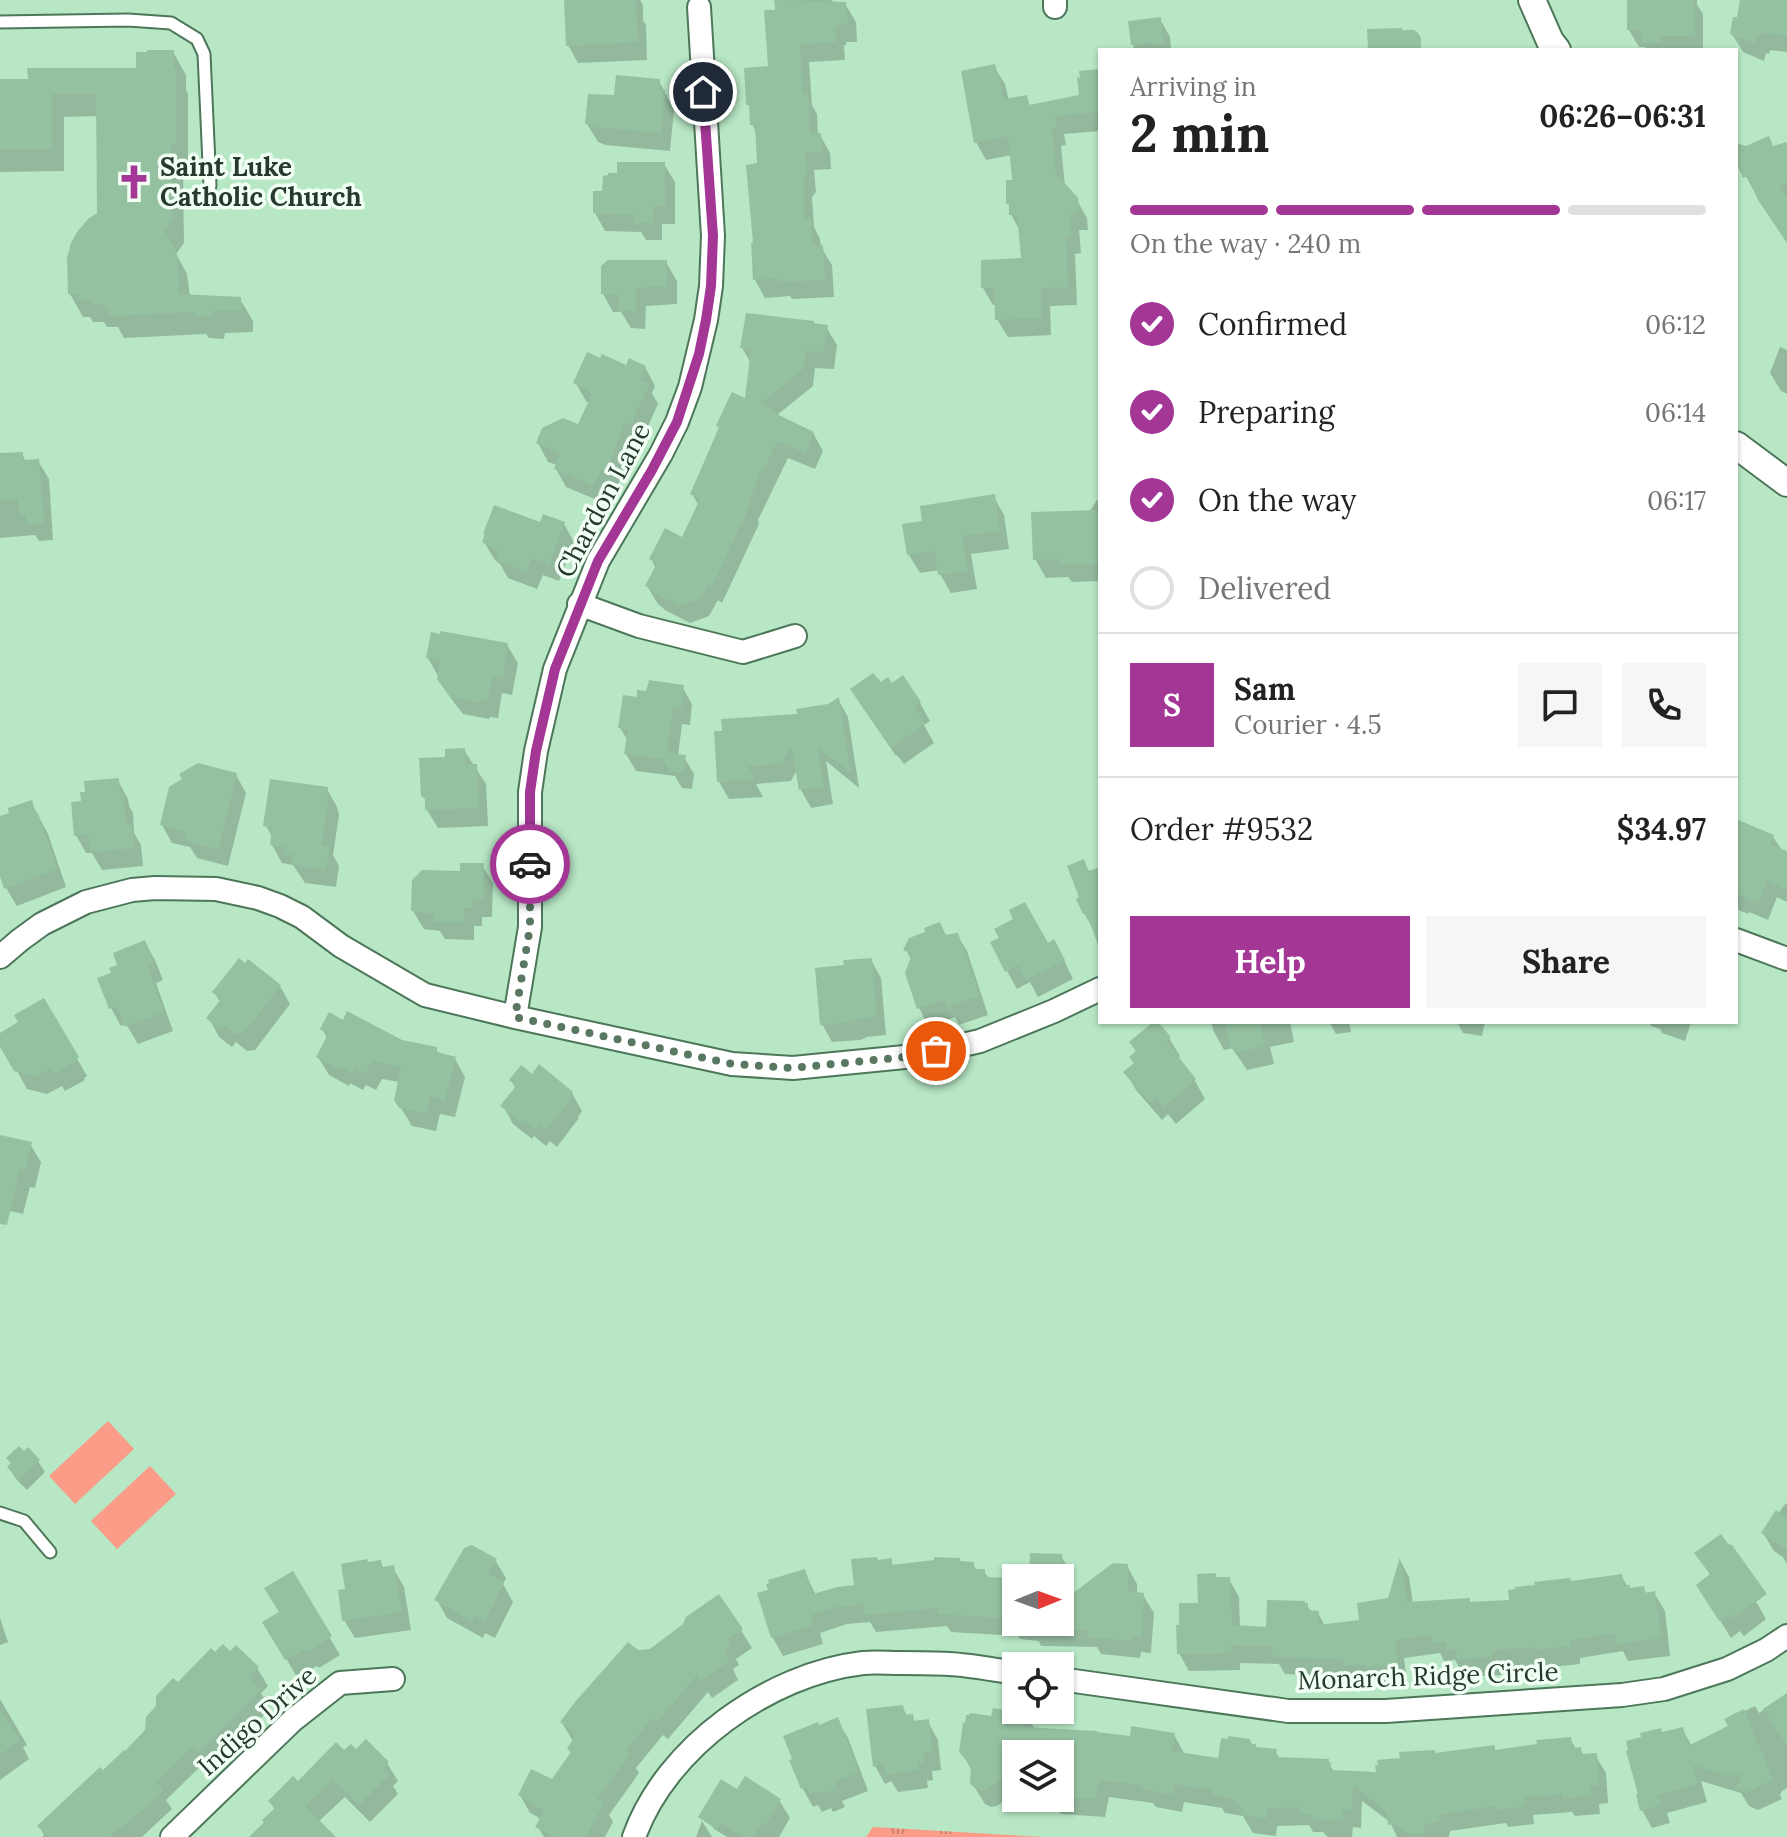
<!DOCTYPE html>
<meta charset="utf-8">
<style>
:root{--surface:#fff;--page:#f6f6f6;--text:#222;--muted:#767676;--line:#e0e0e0;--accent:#a43796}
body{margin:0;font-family:Lora,serif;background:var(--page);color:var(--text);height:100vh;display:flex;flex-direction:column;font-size:30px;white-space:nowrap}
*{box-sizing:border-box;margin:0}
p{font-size:26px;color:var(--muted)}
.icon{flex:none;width:44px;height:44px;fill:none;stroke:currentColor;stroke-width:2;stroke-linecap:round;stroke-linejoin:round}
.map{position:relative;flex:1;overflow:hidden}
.sheet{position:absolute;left:1098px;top:48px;width:640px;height:976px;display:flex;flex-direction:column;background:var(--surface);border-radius:0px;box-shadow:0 2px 6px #0004}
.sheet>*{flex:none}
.needle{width:52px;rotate:89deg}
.tools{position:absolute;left:1002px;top:1564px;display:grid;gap:16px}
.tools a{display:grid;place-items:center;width:72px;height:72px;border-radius:0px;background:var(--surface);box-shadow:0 2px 6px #0004;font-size:40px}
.pin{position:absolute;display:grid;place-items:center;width:68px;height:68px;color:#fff;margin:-34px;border:4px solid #fff;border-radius:50%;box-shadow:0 2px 8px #0007}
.courier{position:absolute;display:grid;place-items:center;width:80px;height:80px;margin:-40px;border:6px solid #a43796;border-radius:50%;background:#fff;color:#222;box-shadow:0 2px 10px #0007}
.overview em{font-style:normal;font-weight:700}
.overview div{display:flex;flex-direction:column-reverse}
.overview{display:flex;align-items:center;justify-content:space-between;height:136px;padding:0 32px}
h1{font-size:52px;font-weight:700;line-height:60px}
.bar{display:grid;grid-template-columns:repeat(4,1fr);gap:12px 8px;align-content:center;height:96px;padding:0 32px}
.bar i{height:10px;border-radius:6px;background:var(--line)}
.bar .current{background:var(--accent)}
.bar p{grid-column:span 4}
.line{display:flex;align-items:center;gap:20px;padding:0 32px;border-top:2px solid var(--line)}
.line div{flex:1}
.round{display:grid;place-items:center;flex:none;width:84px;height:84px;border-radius:0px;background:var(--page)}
ol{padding:0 32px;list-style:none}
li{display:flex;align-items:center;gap:24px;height:88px}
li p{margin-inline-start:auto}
li .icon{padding:8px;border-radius:50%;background:var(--accent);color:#fff;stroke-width:4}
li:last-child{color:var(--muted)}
li i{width:44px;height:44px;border:4px solid var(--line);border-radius:50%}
.cta{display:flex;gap:16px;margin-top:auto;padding:16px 32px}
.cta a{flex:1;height:92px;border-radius:0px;background:var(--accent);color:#fff;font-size:32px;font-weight:700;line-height:92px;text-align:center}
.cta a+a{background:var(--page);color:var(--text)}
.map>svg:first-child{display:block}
.grass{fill:url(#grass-tufts)}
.pitch{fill:#fa9c87}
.shadow{fill:#0003}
.building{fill:#94c2a1}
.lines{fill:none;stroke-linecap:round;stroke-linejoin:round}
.service-casing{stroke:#4c7759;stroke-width:15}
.minor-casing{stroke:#4c7759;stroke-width:26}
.tertiary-casing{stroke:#4c7759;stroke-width:30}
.service{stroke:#fff;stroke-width:11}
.minor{stroke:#fff;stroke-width:22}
.tertiary{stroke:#fff;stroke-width:26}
.done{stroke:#5a7762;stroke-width:8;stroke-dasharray:0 14.4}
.route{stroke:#a43796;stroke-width:10}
.labels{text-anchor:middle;stroke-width:7;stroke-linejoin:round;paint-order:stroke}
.poi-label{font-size:26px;font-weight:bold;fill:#273a2d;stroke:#f1fff4;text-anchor:start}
.street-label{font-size:26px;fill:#273a2d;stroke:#f1fff4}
</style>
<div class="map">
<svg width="1787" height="1837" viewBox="0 0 1787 1837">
<defs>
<pattern id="grass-tufts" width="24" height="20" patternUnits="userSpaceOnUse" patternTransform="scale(2)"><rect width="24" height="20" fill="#fa9c87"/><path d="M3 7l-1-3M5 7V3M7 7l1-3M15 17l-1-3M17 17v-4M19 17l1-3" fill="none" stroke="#ca806f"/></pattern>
</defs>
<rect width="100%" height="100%" fill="#b8e7c5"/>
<path class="grass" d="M873,1827L1043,1837H866Z"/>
<path class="pitch" d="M108,1421L134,1449L75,1504L49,1476Z
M150,1466L176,1494L117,1549L91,1521Z"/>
<path class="shadow" d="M575,0H640L643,5V21L646,24L647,60L578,63L568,45Z
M777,0H831L836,4H845L856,22L857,42H846V45H844L845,60L809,62L812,105L817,114L818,135H820L830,153L831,169L814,170L816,192L812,197L814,227L820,239L821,247L832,265L834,297L792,299L790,296L765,298L755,280L759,165L757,134L752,124L751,109L748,104L771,68Z
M1629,0H1697V5L1703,14V50H1647L1645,47H1639L1629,30Z
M1742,0H1787V52L1770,50L1769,54L1766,53L1764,61L1743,52L1732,34L1739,20Z
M1160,19L1170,37L1171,50H1134L1131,22Z
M173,52L186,75V90L188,94V166H183L184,243L176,254L187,274L190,296L240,299L253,321V332L225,333L224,339L209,338L206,334L124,338L118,327H107L104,322H93L90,317H83L70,294L99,214L98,116L64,117V171L0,172V81H30L138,70Z
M994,67L1005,84L1009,101L1026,97L1031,107L1081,97L1100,71V131L1064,134L1066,145L1061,146L1065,186L1076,199L1087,218L1088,230H1079L1081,253L1075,254L1077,305L1050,306L1051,335L1008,337L997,319V305H993L983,288L1023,260L1020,231L1011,214L1014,182L1012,155L986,160L976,142Z
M659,81L674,110L670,151L606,145L598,142L587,124L616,97Z
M1774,148L1787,151V242L1758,194L1756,195L1736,157Z
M664,164L675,182V224H662V240H646L641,232L605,231L595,213L604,193Z
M666,262L677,281V304L646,306L645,329L631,328L621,312H613L603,294Z
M826,327L837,345L834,369L815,368L813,386L776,416L813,433L823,451L815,469L788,458L758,520L759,524L722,603L718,600L709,616L690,623L665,610L658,604L647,586L656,568L651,559L683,540L699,506L692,494L747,401L751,363L742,348Z
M1780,347L1787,350V394L1781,391L1770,373Z
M627,367H645L655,386L652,393L658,404L641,442L636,439L617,488L612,486L604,503L566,487L556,469L557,465L548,462L538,443L579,426L590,403L586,401L575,382Z
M22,454L26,462L38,461L49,479L53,540L39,541L35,535L0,538V455Z
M994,497L1004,515L1009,549L971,554L977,589L951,593L940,574V570L920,573L909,555L925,523Z
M1097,500L1100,502V581L1072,582L1068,577L1046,578L1035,559L1089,512Z
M564,524L574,542L559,581L543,575L537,589L508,578L500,564L495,560L484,542L541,525Z
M507,645L518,663L512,695L502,693L498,718L490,717L489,719L463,714L450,697L428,658Z
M880,685L891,686L920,703L930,721L924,725L934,743L904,764L897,755L896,756L863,707Z
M682,687L692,704L690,725L682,724L678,756L684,757L694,774L692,789L682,788L675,776L636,771L626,754L628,741L620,728L639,699L648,694Z
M838,699L848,717L859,788L826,761L833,804L811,808L801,790L797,769L791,781L756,784L763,797L729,799L719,782Z
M464,750L486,784L488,826L438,828L427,810V802L423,796L447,759Z
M236,775L246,793L228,866L197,858L190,847L172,843L162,825Z
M118,781L128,799L129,806L133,813L134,833L141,845L143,866L102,870L92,853H86L76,835L87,793Z
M327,789L337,807L339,815L333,855L339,866L336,887L305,883L293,865L282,863L272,845L273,838L266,826Z
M31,802L48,834L66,887L17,906L6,888L0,870V818Z
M1736,821L1773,837L1787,858V902L1777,897L1768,920L1749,912L1748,914L1736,909Z
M1083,862L1089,871L1100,867V941L1084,913Z
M482,865L493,883L492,917H482V926H474V940L445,939L440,931L424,929L413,911L462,873Z
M940,924L947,937L956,933L967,951L988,1015L959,1025L955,1017L929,1027L919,1008L907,973L912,961L906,950Z
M145,942L155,960L163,980L156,983L173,1031L138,1044L126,1024L121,1026L111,1008L99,979L113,974Z
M1048,945L1064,960L1073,979L1038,997L1030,982L1017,989L1007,971Z
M871,960L881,978L886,1035L866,1037V1038L860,1040L832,1042L822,1024L846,967Z
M280,986L290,1004L255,1050L247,1051L236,1042L232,1047L219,1037L209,1018L221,1003L214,992Z
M43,1000L87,1076L84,1078L85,1080L65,1091L62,1086L47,1094L27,1089L0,1040V1035L20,1023Z
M1156,1022L1169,1038L1180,1056L1177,1059L1195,1081L1205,1099L1176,1124L1168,1114L1162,1120L1136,1090L1126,1072L1135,1064L1137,1053L1131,1043Z
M1211,1022H1290L1294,1042L1270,1047L1274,1064L1247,1070L1232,1048L1224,1050L1214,1032Z
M1329,1022H1349L1351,1032L1336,1034Z
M1457,1022H1485L1482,1036L1463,1033Z
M1649,1022H1691L1685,1041L1662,1033L1660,1029L1651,1026Z
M322,1029L436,1049L439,1054L455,1059L465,1077L455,1117L440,1114L436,1131L412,1126L396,1100L400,1082L382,1079L376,1090L366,1085L363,1090L350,1083L349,1086L329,1075L318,1057L328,1039Z
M532,1076L572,1093L582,1111L578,1117L579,1118L557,1147L550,1141L546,1146L534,1136L532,1139L513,1124L503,1106L516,1089L511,1080Z
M0,1137L30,1144L41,1162L35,1188L30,1187L23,1214L10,1211V1214L0,1212Z
M38,1461L45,1472L27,1490L16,1479L9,1467Z
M1786,1503L1787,1504V1564L1783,1557L1774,1551L1763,1533Z
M1697,1553L1755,1600L1766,1619L1744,1636L1740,1631L1731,1638L1709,1603L1711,1576Z
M1061,1556L1072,1574V1596L1127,1566L1137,1584V1594L1143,1595L1154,1613L1151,1653L1141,1652L1140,1658L1101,1654L1097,1647L1041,1646L1039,1641L1020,1639L1018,1636L951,1632L947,1626L876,1632L870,1622L847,1624L820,1633L823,1644L783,1656L773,1638L760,1594L804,1571L816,1595L856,1587L878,1562L891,1561L894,1567L973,1564L977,1571H984L989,1579L1016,1580V1622H1060V1578H1031Z
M495,1560L506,1578L503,1584L513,1602L495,1638L485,1633L483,1638L447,1618L437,1600Z
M380,1562L384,1569L393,1568L404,1587L411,1630L355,1638L344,1620L347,1591L368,1564Z
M1401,1562L1409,1577L1413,1604L1511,1602L1571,1583L1621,1576L1630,1590L1643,1588L1647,1594L1654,1593L1665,1611L1670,1656L1628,1661L1623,1651L1580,1658V1664L1552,1667H1547L1545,1665L1501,1668V1675L1469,1677L1464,1667H1459L1455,1660L1444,1661L1440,1653L1404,1658L1407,1682L1378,1686L1376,1682L1356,1683L1352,1676L1285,1674L1279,1664L1240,1663V1670L1189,1671L1179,1653L1200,1605L1215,1576L1217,1579H1229L1239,1597L1240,1627L1268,1629L1307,1605L1311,1612L1318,1613L1325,1626L1361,1621L1390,1600Z
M292,1574L340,1655L319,1668L317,1666L297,1677L265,1623L281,1613Z
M0,1618L8,1642L0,1645Z
M741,1630L752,1648L736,1659L739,1665L733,1669L738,1680L712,1698L708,1692L668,1739L663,1735L636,1768L639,1773L609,1815L613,1822L605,1837H544L538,1827L540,1821L538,1817L530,1813L520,1795L552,1782L572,1754L569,1749L573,1741L562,1723L637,1653Z
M257,1668L268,1686L261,1693L270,1709L210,1769L204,1763L166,1800L172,1809L142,1837H42L44,1835L39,1826L103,1773L147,1731L178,1685Z
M1787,1695V1788L1782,1791L1780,1795L1782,1799L1758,1810L1749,1806L1741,1793L1701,1781L1707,1802L1667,1813L1670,1823L1652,1828L1642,1810L1662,1734L1682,1729L1692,1746L1730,1727L1727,1720L1755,1706L1759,1713Z
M0,1699L27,1745L23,1747L29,1759L0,1780Z
M902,1707L908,1717L912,1716L916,1723L928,1722L938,1740L941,1770L932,1771L933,1780L927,1781L928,1788L898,1792L891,1781L885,1784L875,1766L868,1710Z
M1026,1715L1035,1729L1131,1738L1174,1735L1184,1753L1220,1760L1249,1740L1256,1749L1275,1751L1280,1759L1328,1761L1334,1772L1378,1774L1436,1755L1494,1747L1496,1752L1570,1739L1576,1749H1580L1584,1756L1595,1755L1606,1773L1608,1803L1599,1804L1600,1814L1575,1816L1572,1812L1533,1815L1534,1824L1508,1827L1506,1823L1450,1831L1449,1837H1397L1390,1822L1362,1801L1361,1828L1353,1827L1352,1837H1328L1323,1832H1313L1309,1825L1277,1826L1276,1836L1253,1833L1243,1816L1225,1813L1222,1808L1184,1802L1182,1812L1156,1807L1153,1803L1109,1797L1105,1817L1061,1814L1052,1801L1025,1798H1060V1754H1016V1797L1011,1796L997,1806L991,1807L985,1804L972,1783V1771L961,1751L993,1719Z
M837,1720L848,1738L868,1791L842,1801L845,1807L833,1812L831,1808L822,1812L818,1805L813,1807L803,1789L792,1762L818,1727Z
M356,1752L387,1763L398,1781L393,1786L398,1794L370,1822L345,1797L318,1822L331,1837H252L275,1810L270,1801L344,1753Z
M779,1800L790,1818L779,1837H727L714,1829L704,1811Z
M702,1821L712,1837H696Z"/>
<path class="building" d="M564,0H634V4H636L638,42L566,46Z
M774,0L846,2L848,24L837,25V27H835L836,42L800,44L803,94H808L810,133H821L822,152H805L807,174L803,178L805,219H811L813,246L823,245L825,280L779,282V278L753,280L751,243H753L746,165L757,163L755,125H750L749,105H746L744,68L768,66L764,10H775Z
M1627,0H1694L1695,36H1660V42L1641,43V30H1627Z
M1740,0H1787V35L1760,33L1759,37L1756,36L1755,44L1730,34L1733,17H1737Z
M1161,17L1163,45L1148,43L1131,45L1128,21Z
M1402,28V30H1414L1418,33L1421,38V50H1368L1367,29Z
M147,50H174V69H176V144H171L172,219L164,230L175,249L178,258L179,294L241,297V310L212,311V317L194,316V312L109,316V309H105V304L92,305V299L78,300V294H68L67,258L71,243L77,232L89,218L97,213L96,94H52V149H0V79H28L27,68H136V52H147Z
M995,64L1004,99L1027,95L1029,105L1079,95L1077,77L1080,78L1079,71L1100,69V112L1055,116L1057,127L1052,128L1056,177L1060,176L1061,179L1078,198L1079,212L1070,213L1072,236L1066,237L1068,287L1041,288L1042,318L995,320L994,288H981V260L1021,258L1017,215H1009V205L1006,203V180H1012L1008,136L974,143L961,71Z
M616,75L660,79L659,89L665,90L661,133L594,127V125L585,124L588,94L614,95Z
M1769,136L1773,146L1787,142V182L1779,186L1787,198V243L1758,200L1748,176L1743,178L1736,162V143L1746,146Z
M617,162H665V206H653V223H634V215L593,213V191H602L603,176L608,175V173H617Z
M608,260H667V286L636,288V311H618L619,295L601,294V266Z
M746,313L814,321V323L828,325L824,352L806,351L804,368L761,403L772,408L771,411L783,417L814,432L805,453L777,441L764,470L762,469L749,501L750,505L712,586L708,584L700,599L679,605L652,592L653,590L645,586L657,563L649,559L665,528L682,537L700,499L690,494L711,446L719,427L716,426L725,406L732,392L745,398L751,349L740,348Z
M587,352L600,358L602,354L626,365L629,358L646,366L640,380L649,385L631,425L625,422L606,471L602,469L593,486L554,469L560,453L536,443L542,428L563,418L578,424L592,394L586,391L587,389L573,383Z
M23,452V460L39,459L44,523L26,524V515H19L18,499L0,501V453Z
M995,494L1000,531L962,536L968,571L938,575L935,551L907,555L902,524L922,521L920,506Z
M494,505L540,522L543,514L565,522L549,564L532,558L526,572L496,560L499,552L482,542L485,534H483Z
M1100,510V563L1059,565V559L1033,560L1031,512Z
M440,631L508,643L503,678L493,676L487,700L480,699V702L450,697L437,679L440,662L426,658L431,632L440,634Z
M873,673L881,682L888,677L892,683L903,675L921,702L914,707L925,724L892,747L886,739L885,740L850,689Z
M649,680L684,685L681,709L673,708L667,753L686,755L683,773L670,771L663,759L624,754L628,729L618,728L623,695L637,697V690L646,691Z
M839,697L851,773L817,747L824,787L799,790L791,745L782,764L748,766L755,779L717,782L714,731H722L721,719L797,714L796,709L828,704Z
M465,748L466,764H477L479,808L425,810V799L421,796L419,758L445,757V749Z
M198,763L237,773L218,849L184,840L186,832L160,825L169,787L182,779L179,774Z
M119,778L120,793H123L126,825H132L134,848L90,852L88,834L74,836L71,802L81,801L80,792H85L84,781Z
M270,779L328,787L327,795H329L322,845L330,846L326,870L292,865L293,855L284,854L285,847L270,845L272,828L263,826Z
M32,800L36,814L38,813L57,869L4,889L0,876V816L9,813L8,808Z
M1736,819L1774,835L1771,845L1787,851V890L1767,880L1758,903L1736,894Z
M1084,859L1089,872L1100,867L1099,947L1086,913L1083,914L1076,899L1079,897L1067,866Z
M460,863H484L483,900L473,899V908H464V922H433V914L411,911L412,880L422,870L460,871Z
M1025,902L1048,943L1054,939L1065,960L1026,980L1018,965L1005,972L990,942L999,938L994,929L1013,919L1009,910Z
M940,922L945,935L958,933L980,996L947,1007L944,1000L917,1009L905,973L912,954L903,950L909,938L925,932L924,928Z
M145,940L154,962L147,965L164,1012L125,1027L117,1006L109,1009L97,978L111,973L109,968L117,965L113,953Z
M239,958L245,963L248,959L281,985L244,1032L235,1034L225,1026L221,1030L206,1018L221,999L212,992Z
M872,958L877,1017L856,1019V1020L849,1022L820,1025L815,968L844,965L843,960Z
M44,998L79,1057L76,1059L77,1061L53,1074L50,1069L36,1077L14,1071L0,1047V1033L18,1022L14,1015Z
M347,1011L402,1040L437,1047V1052L456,1057L445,1100L430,1096L426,1114L399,1108L394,1100L401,1067L372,1061L365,1074L355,1068L352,1073L340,1066L338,1069L316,1057L328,1034L320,1029L329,1012L343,1020Z
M1153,1022H1158L1171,1037L1166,1041L1196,1079L1164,1107L1156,1097L1150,1103L1123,1072L1134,1063L1129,1057L1136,1051L1129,1042Z
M1225,1022H1260L1265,1046L1234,1053V1048L1231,1049Z
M539,1064L573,1092L569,1098L571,1099L546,1130L539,1124L535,1129L523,1120L521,1123L500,1106L516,1086L509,1080L521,1065L532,1074Z
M0,1135L32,1142L25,1171L20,1169L7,1225L0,1224Z
M19,1446L24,1451L28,1447L40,1460L19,1480L7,1467L11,1463L6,1458Z
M1776,1510L1787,1519V1550L1761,1533Z
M1721,1534L1728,1544L1732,1545L1767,1594L1732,1619L1729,1614L1719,1621L1696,1585L1710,1574L1694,1553Z
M472,1545L497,1559L488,1573L504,1582L485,1621L475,1616L472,1621L434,1600L464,1548Z
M1030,1553L1062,1554V1566L1072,1578H1029Z
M877,1557L878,1560L892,1558V1565L934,1560V1557L960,1558V1561L974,1562V1569H985V1577L1016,1578V1619L938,1614V1608L864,1615L863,1604L836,1607L811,1615L814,1625L771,1638L757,1593L768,1590L766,1584L769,1583L768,1580L805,1569L813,1594L837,1587L854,1585L851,1559Z
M1400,1557L1407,1602L1470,1598V1602L1509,1600L1508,1590L1515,1589V1587L1535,1585L1534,1582L1570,1578L1571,1581L1622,1574L1624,1586L1630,1585V1588L1644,1586L1645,1593L1655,1591L1661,1638L1616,1644L1615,1633L1571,1640V1646L1541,1649H1535V1647L1492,1650V1657L1457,1659L1456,1649L1447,1650L1446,1642L1432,1643L1431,1635L1395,1640L1398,1664L1366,1668L1365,1665H1344L1343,1659L1272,1657L1273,1646L1231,1645V1653L1177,1654L1176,1625H1179V1603H1198L1197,1574L1216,1573V1577H1230L1232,1625L1266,1627L1267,1600L1305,1601V1603H1308V1610L1319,1611L1318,1625L1359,1620L1357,1603L1388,1598Z
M367,1559L368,1562L381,1560L382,1567L394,1565L402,1612L342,1621L338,1590L345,1589L341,1564Z
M1113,1563L1128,1564V1591L1144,1593L1142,1636L1131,1635V1641L1088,1637L1089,1630L1060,1629V1603Z
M293,1571L332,1636L307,1652L305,1649L285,1660L262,1622L279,1612L264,1588Z
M719,1594L743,1629L727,1640L731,1646L724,1650L729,1661L700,1681L697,1675L657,1722L652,1718L626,1750L630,1754L597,1799L604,1803L586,1837H555L535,1827L544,1811L528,1803L529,1801L518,1795L531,1769L552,1779L571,1752L567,1749L575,1736V1733L560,1722L575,1702L628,1642L638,1650L650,1649L683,1624L686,1617Z
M223,1644L230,1651L236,1645L259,1667L249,1677L261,1690L199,1752L193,1746L156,1782L163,1790L138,1815L137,1814L122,1828L120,1826L109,1837H49L37,1826L100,1767L103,1770L124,1750L125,1751L145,1730L146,1717L156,1706V1696L173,1678L178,1682L211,1648L215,1652Z
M1787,1693V1745L1763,1709Z
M903,1705L905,1715L913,1714L914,1721L929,1719L932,1752L923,1753L924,1762L918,1763L919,1770L885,1774L884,1762L873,1767L866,1709Z
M993,1708L1027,1713L1025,1727L1097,1731V1732L1130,1736L1131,1726L1175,1733L1172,1751L1218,1758L1221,1738L1228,1739V1736L1250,1739V1744H1256V1747L1277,1749L1276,1757L1329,1759V1762L1331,1763L1330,1770L1376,1772L1375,1765H1378L1377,1760L1400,1758L1399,1752L1435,1750V1753L1495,1745V1750L1537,1744L1536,1740L1571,1737L1573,1748L1581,1747L1582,1754L1597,1753L1599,1785L1590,1786L1591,1796L1562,1798V1794L1524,1797L1525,1806L1496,1810V1806L1440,1814L1439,1821L1424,1825V1833L1410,1834L1394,1824L1388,1825L1387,1812L1353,1785L1352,1810H1343V1820L1316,1819L1311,1815L1300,1814V1807L1268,1808L1266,1819L1241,1815L1242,1809L1232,1798L1213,1795V1790L1174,1784L1173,1795L1144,1789L1141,1785L1099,1780L1096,1799L1060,1797V1754H1016V1781L1000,1779L987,1789L980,1790L972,1786L970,1783L971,1766L959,1752L963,1722L965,1723L966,1715H969L970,1713L991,1716Z
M1744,1709L1773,1780L1747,1792L1736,1789L1742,1773L1727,1776L1693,1765L1698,1784L1658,1795L1661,1805L1640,1811L1636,1794H1638L1626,1751L1628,1750L1626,1741L1641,1737L1640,1733L1661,1728L1662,1732L1683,1727L1688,1746L1728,1726L1724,1719Z
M0,1711L20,1740L0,1755Z
M838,1717L859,1772L834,1782L836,1789L820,1794L819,1791L809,1794L807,1787L801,1789L789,1760L792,1759L783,1736L818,1722L819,1725Z
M366,1739L389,1762L383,1768L389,1775L359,1805L333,1780L305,1806L336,1837H249L264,1822L262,1820L275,1808L268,1801L293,1776L298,1781L336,1742L344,1750L351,1744L356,1749Z
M745,1776L781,1799L765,1826L761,1823L752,1837H744L721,1823L717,1830L698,1817L721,1779L737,1789Z"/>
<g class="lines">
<g class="service-casing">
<path id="service" d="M0,22L128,20L171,23L197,39L204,54L210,186
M0,1513L24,1521L50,1552"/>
</g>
<g class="minor-casing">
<path id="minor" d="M1055,0V7
M579,604L639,626L743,652L795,636
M1736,940L1787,959
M0,957L20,940L42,924L86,902L132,890L155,888L216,889L258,898L280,906L302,917L341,946L425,995L515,1017L732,1064L793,1068L915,1056L980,1041L1054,1011L1100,989
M515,1017L530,927V792L536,751L555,669L598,561L661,454L677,422L690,387L706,320L711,286L713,236L699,7
M1060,1679L1288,1711H1386L1622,1695L1664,1689L1727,1669L1766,1650L1787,1636
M172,1837L293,1720L340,1683L393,1679
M634,1837C666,1747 769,1674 863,1663C875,1662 888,1663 900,1663C916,1663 933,1663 949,1664C971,1665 994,1670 1016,1673"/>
</g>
<g class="tertiary-casing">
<path id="tertiary" d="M1532,0L1550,41L1557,50
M1736,445L1787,483"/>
</g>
<use href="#service" class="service"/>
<use href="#minor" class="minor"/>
<use href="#tertiary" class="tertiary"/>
</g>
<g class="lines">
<path class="done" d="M530,864V927L515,1017L732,1064L793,1068L915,1056L936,1051"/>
<path class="route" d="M530,864V792L536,751L555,669L598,561L652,470L677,422L699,354L706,320L711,286L713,236L703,92"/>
</g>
<defs>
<g id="church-bare" transform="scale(2.76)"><path d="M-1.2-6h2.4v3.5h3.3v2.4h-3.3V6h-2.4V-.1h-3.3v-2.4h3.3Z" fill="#a43796" stroke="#f1fff4" stroke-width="2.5" paint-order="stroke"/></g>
</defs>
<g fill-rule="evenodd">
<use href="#church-bare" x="134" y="182"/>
</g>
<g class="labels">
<g class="poi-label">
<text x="160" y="176">Saint Luke<tspan x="160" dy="30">Catholic Church</tspan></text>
</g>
<g class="street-label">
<text transform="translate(603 500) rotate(-62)" y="9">Chardon Lane</text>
<text transform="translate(1428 1676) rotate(-2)" y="9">Monarch Ridge Circle</text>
<text transform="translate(257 1721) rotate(-42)" y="9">Indigo Drive</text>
</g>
</g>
</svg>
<div class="tools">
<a><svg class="needle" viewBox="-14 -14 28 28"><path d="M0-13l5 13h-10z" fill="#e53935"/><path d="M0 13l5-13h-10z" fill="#767676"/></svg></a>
<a><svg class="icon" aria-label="locate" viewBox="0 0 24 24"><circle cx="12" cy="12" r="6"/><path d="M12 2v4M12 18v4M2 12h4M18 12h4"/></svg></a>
<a><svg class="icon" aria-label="layers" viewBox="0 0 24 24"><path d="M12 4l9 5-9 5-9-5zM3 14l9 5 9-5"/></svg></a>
</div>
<div class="pin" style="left:936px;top:1051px;background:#ea580c"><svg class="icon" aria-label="bag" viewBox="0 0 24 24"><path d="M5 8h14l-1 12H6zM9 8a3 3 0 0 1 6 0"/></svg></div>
<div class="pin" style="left:703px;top:92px;background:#1f2937"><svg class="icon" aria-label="home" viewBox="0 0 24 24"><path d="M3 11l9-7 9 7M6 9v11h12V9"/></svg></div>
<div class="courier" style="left:530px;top:864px"><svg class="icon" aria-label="car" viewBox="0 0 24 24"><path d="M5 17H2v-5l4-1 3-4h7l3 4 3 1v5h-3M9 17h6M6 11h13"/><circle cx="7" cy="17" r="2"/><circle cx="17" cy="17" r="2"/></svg></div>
<section class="sheet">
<div class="overview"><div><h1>2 min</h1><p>Arriving in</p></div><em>06:26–06:31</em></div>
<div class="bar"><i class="current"></i><i class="current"></i><i class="current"></i><i></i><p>On the way · 240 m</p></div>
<ol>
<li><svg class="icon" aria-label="check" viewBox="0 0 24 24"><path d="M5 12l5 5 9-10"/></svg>Confirmed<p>06:12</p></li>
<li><svg class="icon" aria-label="check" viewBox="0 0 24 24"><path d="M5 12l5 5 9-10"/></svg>Preparing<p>06:14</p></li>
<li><svg class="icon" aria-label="check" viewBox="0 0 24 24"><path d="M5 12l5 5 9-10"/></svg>On the way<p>06:17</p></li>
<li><i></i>Delivered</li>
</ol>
<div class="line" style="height:144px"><b class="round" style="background:var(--accent);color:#fff">S</b><div><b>Sam</b><p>Courier · 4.5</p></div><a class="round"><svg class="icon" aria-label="chat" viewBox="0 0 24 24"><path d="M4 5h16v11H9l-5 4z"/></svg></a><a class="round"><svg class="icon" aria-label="phone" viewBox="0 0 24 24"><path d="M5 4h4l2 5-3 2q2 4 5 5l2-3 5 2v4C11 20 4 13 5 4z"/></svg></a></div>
<div class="line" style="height:104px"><div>Order #9532</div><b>$34.97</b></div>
<div class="cta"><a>Help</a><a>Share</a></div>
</section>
</div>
